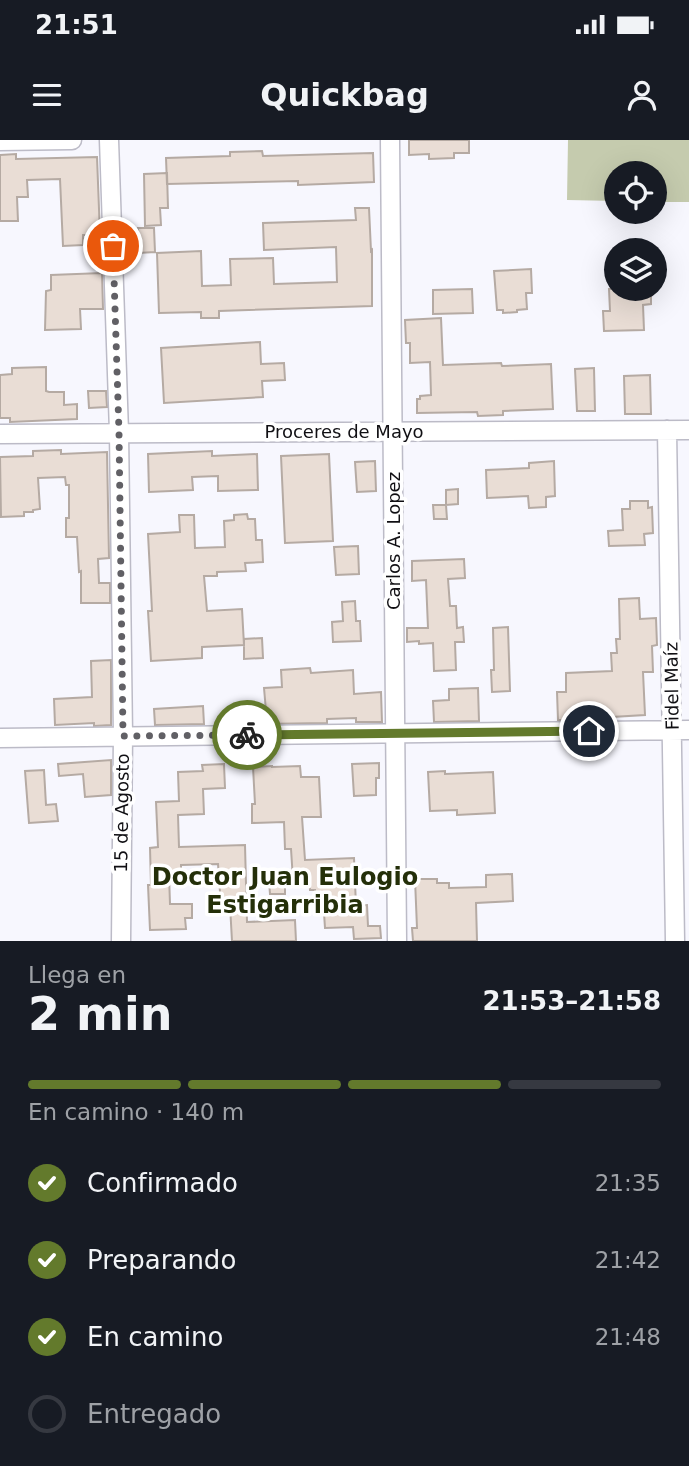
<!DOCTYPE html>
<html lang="es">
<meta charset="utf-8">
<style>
:root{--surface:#171b24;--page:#242831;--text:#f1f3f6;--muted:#9ea1a6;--line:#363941;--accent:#637a2c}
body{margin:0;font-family:"DejaVu Sans",sans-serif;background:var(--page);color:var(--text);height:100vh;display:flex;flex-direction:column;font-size:26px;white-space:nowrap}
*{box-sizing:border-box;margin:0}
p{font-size:23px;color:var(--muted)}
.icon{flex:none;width:38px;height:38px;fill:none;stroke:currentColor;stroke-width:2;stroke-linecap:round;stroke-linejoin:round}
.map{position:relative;height:801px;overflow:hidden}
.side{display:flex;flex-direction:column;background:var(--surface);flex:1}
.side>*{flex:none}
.buttons{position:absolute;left:604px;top:21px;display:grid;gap:14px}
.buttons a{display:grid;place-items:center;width:63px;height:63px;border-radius:50%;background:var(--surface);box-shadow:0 7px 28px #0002;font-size:35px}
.pin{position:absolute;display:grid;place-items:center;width:60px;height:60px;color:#fff;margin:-30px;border:4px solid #fff;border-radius:50%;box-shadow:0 2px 7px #0007}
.courier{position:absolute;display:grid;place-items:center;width:70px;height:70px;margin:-35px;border:5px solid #637a2c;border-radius:50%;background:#fff;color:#222;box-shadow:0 2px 9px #0007}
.overview em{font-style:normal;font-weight:700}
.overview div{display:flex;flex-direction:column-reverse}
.overview{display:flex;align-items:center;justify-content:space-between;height:119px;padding:0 28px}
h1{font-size:46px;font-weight:700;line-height:52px}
.bar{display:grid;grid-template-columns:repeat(4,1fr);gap:10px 7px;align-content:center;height:84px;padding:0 28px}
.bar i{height:9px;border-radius:5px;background:var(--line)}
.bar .selected{background:var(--accent)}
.bar p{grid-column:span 4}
ol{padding:0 28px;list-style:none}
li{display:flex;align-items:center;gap:21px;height:77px}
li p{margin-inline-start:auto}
li .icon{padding:7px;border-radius:50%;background:var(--accent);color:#fff;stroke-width:4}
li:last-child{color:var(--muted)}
li i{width:38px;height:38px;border:4px solid var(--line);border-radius:50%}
.status{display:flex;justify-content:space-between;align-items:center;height:49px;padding:0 35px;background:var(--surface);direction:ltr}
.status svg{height:19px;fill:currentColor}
header{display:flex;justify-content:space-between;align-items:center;height:91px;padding:0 28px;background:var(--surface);font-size:32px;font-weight:700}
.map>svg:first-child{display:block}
.green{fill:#c5cbae}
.building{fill:#e9ddd5;stroke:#b5aaa3;stroke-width:2}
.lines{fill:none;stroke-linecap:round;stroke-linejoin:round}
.minor-casing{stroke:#bcbbc7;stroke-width:21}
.minor{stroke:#fff;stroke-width:18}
.done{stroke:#616065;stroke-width:7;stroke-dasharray:0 12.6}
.route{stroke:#637a2c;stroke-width:9}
.labels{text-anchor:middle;stroke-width:7;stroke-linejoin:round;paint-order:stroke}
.street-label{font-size:18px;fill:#100f13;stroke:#fff}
.district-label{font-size:24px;font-weight:bold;fill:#242f09;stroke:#fff}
</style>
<div class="status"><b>21:51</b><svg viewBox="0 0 49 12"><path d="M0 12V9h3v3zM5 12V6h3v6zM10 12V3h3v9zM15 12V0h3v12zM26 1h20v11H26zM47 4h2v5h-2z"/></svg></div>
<header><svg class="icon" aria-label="menu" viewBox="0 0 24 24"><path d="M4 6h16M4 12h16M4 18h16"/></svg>Quickbag<svg class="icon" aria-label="person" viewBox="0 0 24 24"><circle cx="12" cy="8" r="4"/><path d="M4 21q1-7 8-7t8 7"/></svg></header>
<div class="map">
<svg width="689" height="801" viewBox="0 0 689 801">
<rect width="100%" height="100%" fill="#f7f7fe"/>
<path class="green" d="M568,0H689V62H655L654,33H616V61L567,60Z"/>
<path class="building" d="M409,0H469V13H454V18L429,19V14L409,15Z
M262,11L263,16L373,13L374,42L298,45V41L167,44L166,18L230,16V12Z
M16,14V19L97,17L100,95H83V105L63,106L60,39L27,40L28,57H17L18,81H0V15Z
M167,33L168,68H160L161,85L145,86L144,34Z
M355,68H369L371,111L372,110V166L219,171V178H201V172L159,173L157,113L201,111L202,146L231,145L230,119L273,118L274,144L337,142L336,107L264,110L263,83L356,80Z
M138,88H154L155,112L138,113Z
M531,129L532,153H526L527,169L517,170V172L503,173V170H497L494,131Z
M102,133L103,169H80L81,189L45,190L46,151L51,150V135Z
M472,149L473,173L433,174V150Z
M609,149H651V164L643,165L644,190L604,191L603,171H610Z
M441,178L443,225L501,223L502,226L551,224L553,269L503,271V275L478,276L477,272L417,273V259H420V256L431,255L430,222L410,223V203H406L405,180Z
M260,202L261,224L284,223L285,240L262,241L263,257L164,263L161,208Z
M46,227V251L49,252H64V265L77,264V279L10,282V278H0V235L12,234V228Z
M594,228L595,271H577L575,229Z
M650,235L651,274H625L624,236Z
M88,251H106L107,267L89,268Z
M61,310V314L107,312L109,418L98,419L99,443H110V463H81V431L79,432L77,397H66V378H69V345H66L65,337L38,338L40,369L33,370V372H24V376L1,377L0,317L33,316V311Z
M212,311V316L257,314L258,350L218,351V336L192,337L193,350L149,352L148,314Z
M329,314L333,401L285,403L281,316Z
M375,321L376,351L357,352L355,322Z
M554,321L555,356L546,357V367L529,368L528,356L487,358L486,330L529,328V323Z
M458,349V364L446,365V350Z
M630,361H648V368L652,367L653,393L644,394L645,405L609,406L608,391L623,390L622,369H630Z
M433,365H446L447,379H434Z
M247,374L248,379H255L256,400H262L263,422L245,423L246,431L217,432V436H204L207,471L242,469L244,505L202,507V518L151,521L148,471H152L148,394L180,392L179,375H194L195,408L225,407L224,381L234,380V375Z
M358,406L359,434L336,435L334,407Z
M464,419L465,438L448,439L450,466H456L457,488L463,487L464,502H455L456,530L434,531L433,503L419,504V501L407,502V488H428L426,440L412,441V421Z
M639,458L640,479L656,478L657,505L652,506L653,532H643L645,575L612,577V580H558L557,552H566V533L612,531L611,513H617L616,499H620L619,459Z
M355,461L356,481H360L361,501L333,502L332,482L343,481L342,462Z
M508,487L510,551L492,552L491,530H494L493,488Z
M262,498L263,518L244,519V499Z
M111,520V585L94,586V583L55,585L54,559L92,557L91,521Z
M310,528L311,533L353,530L354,554L381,552L382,582H356V578L327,579V583L260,584L259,571H266L264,548L282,547L281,530Z
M478,548L479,581L434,582L433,561L449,560V549Z
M203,566L204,584L155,585L154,569Z
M111,620V655L85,657L83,634L59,636L58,624Z
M379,623V638H376V655L354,656L352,624Z
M224,624L225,648L203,649L204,674L178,675L179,707L245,705L247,782L295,780L296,801H232L230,765L221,766L218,724L181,725V734H169L170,764H192V778H185L186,789L150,790L148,745H151L150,708L158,707L156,662L179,661L178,632L203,631L202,625Z
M272,626V627L300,626L301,637H319L321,677H302L305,720L354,718L356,766L367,765L368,786H380L381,798L354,799L353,787L325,788L323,758H320V753H315V750H310L309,739L293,740L291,709H285L284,682L252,683V664H255L253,627Z
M44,630L46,665L56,664L58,681L29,683L25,631Z
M445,631V634L493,632L495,673L457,675V670L430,671L428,632Z
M512,734L513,761L476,763L477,801H413L412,788H417L415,739H437V743H449V748L486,747V735Z
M285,740V754H270L269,741Z"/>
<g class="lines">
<g class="minor-casing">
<path id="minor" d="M109,0L119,292L123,595L121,801
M390,0L397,801
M0,1L72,0
M667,290L675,801
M0,294L689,290
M0,598L689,590"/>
</g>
<use href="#minor" class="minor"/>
</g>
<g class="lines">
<path class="done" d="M113,106L119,292L123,596L247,595"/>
<path class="route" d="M247,595L589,591"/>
</g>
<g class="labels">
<g class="street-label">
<text x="344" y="298">Proceres de Mayo</text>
<text transform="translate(394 401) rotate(-90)" y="6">Carlos A. Lopez</text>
<text transform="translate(672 546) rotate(-91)" y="6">Fidel Maíz</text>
<text transform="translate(122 673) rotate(-89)" y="6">15 de Agosto</text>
</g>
<g class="district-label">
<text x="285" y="745">Doctor Juan Eulogio<tspan x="285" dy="28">Estigarribia</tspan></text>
</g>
</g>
</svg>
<div class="buttons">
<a><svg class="icon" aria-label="locate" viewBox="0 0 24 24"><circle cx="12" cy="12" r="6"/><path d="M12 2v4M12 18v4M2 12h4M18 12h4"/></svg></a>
<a><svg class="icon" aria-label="layers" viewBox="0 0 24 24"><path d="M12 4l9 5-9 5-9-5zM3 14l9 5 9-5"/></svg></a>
</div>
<div class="pin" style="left:113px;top:106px;background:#ea580c"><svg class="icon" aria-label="bag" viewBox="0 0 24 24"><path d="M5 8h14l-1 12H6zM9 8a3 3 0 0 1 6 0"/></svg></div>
<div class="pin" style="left:589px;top:591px;background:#1f2937"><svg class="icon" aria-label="home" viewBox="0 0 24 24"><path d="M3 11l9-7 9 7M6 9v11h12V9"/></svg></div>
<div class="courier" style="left:247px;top:595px"><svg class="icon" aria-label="bike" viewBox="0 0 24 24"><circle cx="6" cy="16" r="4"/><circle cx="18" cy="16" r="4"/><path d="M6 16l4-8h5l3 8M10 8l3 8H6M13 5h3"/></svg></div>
</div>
<section class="side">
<div class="overview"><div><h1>2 min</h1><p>Llega en</p></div><em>21:53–21:58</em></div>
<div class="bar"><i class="selected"></i><i class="selected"></i><i class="selected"></i><i></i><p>En camino · 140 m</p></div>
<ol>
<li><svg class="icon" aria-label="check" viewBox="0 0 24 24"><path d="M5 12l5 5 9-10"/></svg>Confirmado<p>21:35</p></li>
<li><svg class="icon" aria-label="check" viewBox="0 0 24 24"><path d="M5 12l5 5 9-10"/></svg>Preparando<p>21:42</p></li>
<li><svg class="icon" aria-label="check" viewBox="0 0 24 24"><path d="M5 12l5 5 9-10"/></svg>En camino<p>21:48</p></li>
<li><i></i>Entregado</li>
</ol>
</section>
